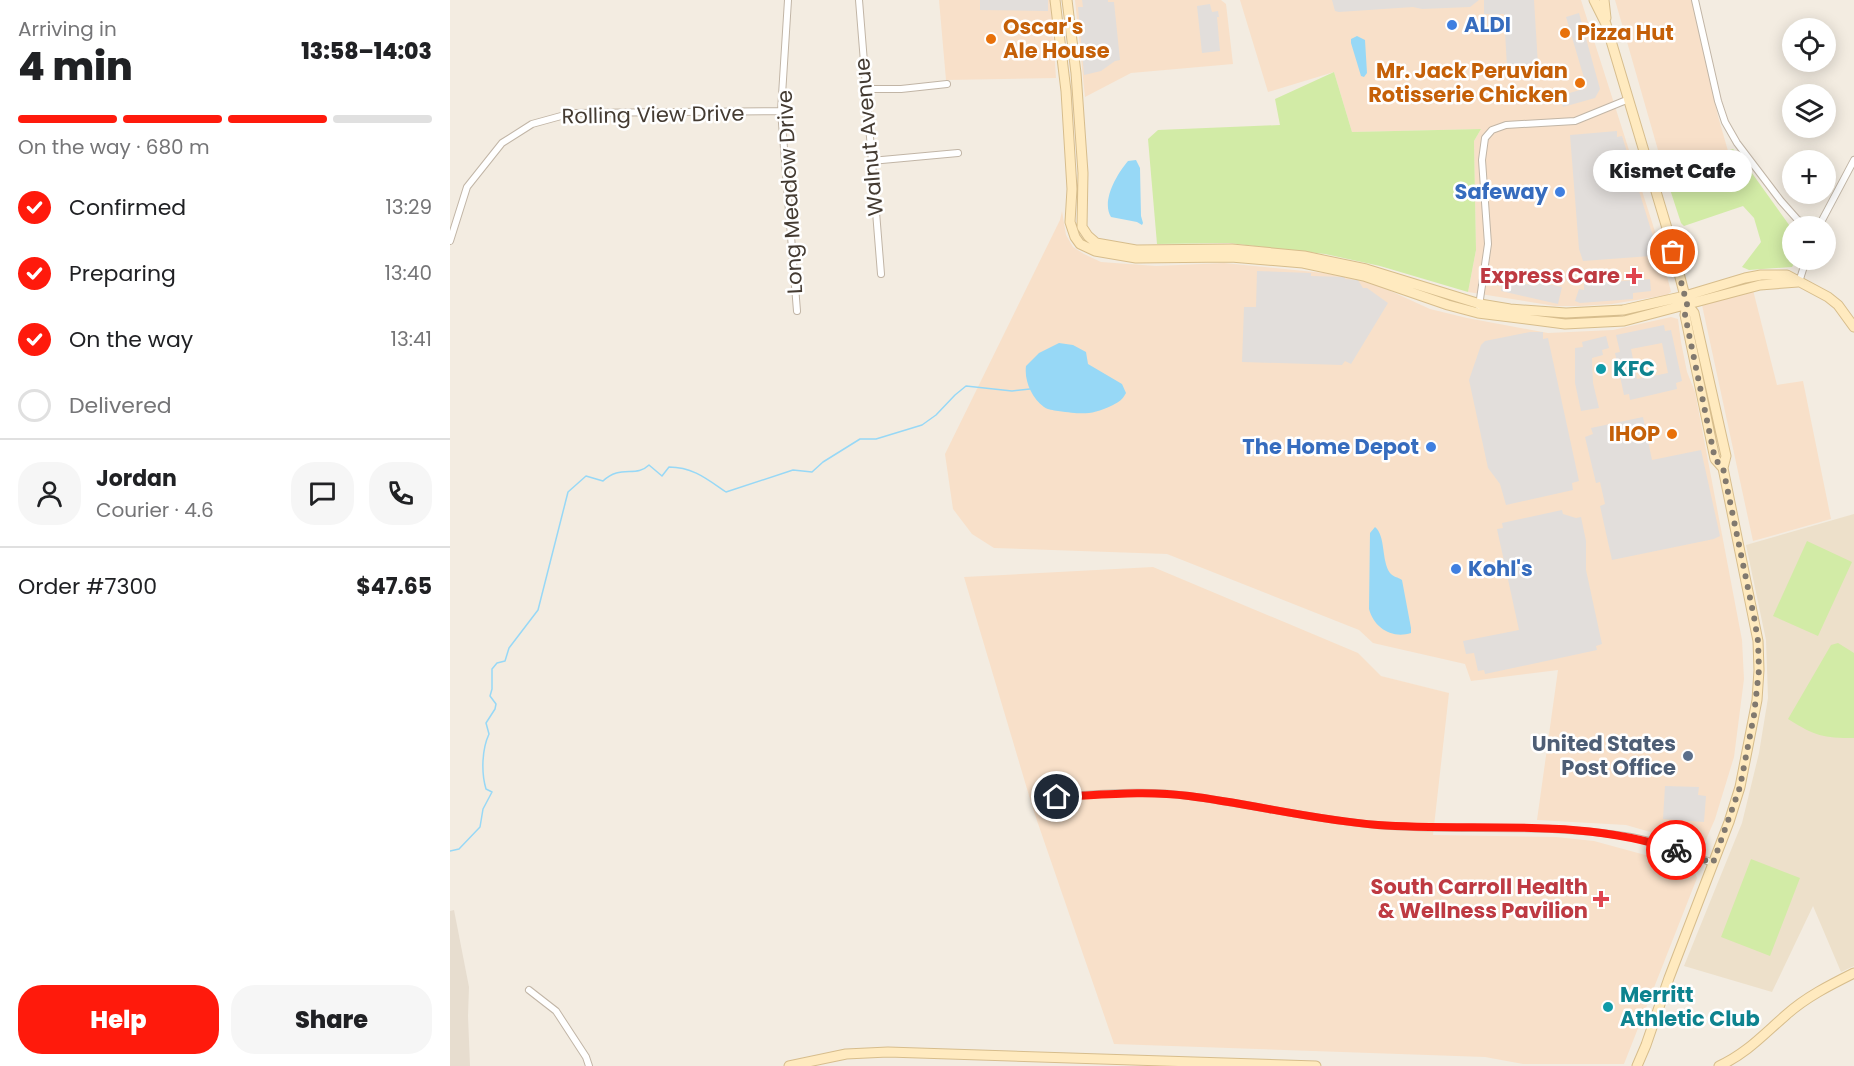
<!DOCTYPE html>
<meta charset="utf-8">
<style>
:root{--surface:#fff;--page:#f6f6f6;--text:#202124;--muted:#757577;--line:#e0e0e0;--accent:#ff1a0c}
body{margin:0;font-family:Poppins,sans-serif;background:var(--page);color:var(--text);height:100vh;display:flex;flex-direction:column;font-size:22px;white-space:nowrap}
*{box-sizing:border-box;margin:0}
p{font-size:20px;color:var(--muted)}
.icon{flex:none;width:33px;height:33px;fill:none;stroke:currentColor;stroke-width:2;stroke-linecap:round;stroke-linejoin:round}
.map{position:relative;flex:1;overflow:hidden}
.drawer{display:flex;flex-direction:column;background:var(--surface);width:450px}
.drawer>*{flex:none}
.fabs{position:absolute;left:1332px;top:18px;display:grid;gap:12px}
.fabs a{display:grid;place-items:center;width:54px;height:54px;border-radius:50%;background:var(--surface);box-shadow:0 3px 15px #0003;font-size:30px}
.pin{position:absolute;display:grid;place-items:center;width:51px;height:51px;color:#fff;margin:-26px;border:3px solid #fff;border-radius:50%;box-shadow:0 2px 6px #0007}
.courier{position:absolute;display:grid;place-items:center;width:60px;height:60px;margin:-30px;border:4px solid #ff1a0c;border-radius:50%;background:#fff;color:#222;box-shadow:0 2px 8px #0007}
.bubble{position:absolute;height:42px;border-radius:21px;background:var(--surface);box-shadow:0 3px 15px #0003;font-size:20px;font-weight:800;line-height:42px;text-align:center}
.head em{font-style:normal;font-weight:800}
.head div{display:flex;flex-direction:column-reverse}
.head{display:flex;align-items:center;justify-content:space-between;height:102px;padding:0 18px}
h1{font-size:39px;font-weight:800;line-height:45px}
.bar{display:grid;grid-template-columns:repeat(4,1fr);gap:9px 6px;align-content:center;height:72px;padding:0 18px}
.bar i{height:8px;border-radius:4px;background:var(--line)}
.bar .current{background:var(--accent)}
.bar p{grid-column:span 4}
.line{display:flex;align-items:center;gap:15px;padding:0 18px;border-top:2px solid var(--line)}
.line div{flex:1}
.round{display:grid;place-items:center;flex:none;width:63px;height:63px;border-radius:24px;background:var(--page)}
ol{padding:0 18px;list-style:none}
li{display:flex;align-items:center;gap:18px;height:66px}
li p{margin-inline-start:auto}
li .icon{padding:6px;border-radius:50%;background:var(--accent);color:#fff;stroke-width:4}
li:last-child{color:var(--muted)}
li i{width:33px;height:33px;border:3px solid var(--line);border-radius:50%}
.action{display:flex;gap:12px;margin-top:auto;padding:12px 18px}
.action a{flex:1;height:69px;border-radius:24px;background:var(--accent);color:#fff;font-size:24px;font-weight:800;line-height:69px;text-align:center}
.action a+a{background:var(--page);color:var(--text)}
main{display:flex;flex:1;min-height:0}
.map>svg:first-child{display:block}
.residential{fill:#e7ddcf}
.commercial{fill:#f8e0c9}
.education{fill:#ede0ca}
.green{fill:#d2eba6}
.parking{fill:#e2dedb;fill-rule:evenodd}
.water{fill:#97d8f6}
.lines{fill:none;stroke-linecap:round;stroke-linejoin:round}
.stream{stroke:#97d8f6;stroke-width:1.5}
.street-casing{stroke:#c1b5a6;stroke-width:8}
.secondary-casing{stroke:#d7bd8c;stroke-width:11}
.street{stroke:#fff;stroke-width:6}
.secondary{stroke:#ffeabf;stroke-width:9}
.done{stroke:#81796f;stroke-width:6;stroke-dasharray:0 10.8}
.route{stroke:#ff1a0c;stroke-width:8}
.shop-dot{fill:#3f7fe0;stroke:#fff;stroke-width:2}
.food-dot{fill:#e8710a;stroke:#fff;stroke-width:2}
.health-dot{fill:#e0444e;stroke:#fff;stroke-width:2}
.culture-dot{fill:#0f9aa8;stroke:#fff;stroke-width:2}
.service-dot{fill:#5c6f8a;stroke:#fff;stroke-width:2}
.labels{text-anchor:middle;stroke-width:5;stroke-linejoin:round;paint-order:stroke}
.shop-label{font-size:21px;font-weight:bold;fill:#366cbe;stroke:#fff;text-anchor:start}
.food-label{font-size:21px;font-weight:bold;fill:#c56008;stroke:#fff;text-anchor:start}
.street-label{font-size:21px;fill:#443b32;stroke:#fff}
.health-label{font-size:21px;font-weight:bold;fill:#be3a42;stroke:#fff;text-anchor:end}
.culture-label{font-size:21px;font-weight:bold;fill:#0d838f;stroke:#fff;text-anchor:start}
.service-label{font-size:21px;font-weight:bold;fill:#4e5e75;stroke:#fff;text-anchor:end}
</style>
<main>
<section class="drawer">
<div class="head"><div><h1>4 min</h1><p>Arriving in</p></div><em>13:58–14:03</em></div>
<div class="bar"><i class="current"></i><i class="current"></i><i class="current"></i><i></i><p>On the way · 680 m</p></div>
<ol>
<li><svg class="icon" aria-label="check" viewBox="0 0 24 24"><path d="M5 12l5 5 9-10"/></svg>Confirmed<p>13:29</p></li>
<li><svg class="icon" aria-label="check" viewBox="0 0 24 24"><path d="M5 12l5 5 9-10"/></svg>Preparing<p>13:40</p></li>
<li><svg class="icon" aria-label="check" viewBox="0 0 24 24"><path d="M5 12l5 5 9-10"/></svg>On the way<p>13:41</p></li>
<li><i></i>Delivered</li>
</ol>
<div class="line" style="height:108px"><a class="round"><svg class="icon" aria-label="person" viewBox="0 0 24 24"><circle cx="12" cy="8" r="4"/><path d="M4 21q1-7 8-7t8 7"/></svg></a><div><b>Jordan</b><p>Courier · 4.6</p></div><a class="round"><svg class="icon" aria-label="chat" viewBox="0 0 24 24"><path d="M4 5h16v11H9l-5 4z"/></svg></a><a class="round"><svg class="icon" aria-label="phone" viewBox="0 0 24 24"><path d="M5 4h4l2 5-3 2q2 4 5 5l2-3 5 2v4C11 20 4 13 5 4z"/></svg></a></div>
<div class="line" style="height:78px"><div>Order #7300</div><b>$47.65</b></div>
<div class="action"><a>Help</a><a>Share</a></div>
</section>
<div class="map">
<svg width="1404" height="1066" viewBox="0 0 1404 1066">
<rect width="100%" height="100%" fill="#f3ece1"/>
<path class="residential" d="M4,910L19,987L18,1016L20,1066H0V911Z"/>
<path class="commercial" d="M489,0H601L606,78L496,80Z
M625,0H771L776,4L783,64L681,73L635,97Z
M790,0H1131L1209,244L1221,292L1217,295L1162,304L1130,306H1105L1018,292L1026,250L1024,141L1031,129L902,132L884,72L818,92Z
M1165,0H1242L1268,116L1278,151L1214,171Z
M612,211L616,235L623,247L634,254L651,262L706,266L774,263L874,273L923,283L980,309L1017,318L1098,333L1163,330L1221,317L1228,319L1231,342L1237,372L1245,392L1292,640L1294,679L1284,757L1265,819L1255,842L1245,845L1176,825L1087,820L1108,670L1021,681L1015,664L923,643L909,630L717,554L544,548L522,534L503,509L495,454L610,220Z
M1303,290L1327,385L1353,381L1381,519L1303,541L1252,305Z
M703,567L908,653L931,676L999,693L983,835L1106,837L1144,841L1243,868L1247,878L1174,1064H1073L1035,1057L664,1044L583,809L514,577Z"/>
<path class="education" d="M1404,514V966L1391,972L1363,906L1322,992L1234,966L1292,823L1309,753L1318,698L1316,640L1296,545Z"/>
<path class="green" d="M884,72L902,132L1031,129L1024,141L1026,250L1018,292L930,266L875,254L779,243L707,244L698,139L708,130L830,125L825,99Z
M1283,149L1289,155L1342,229V260H1346L1342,267L1299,270L1292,267L1311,242L1304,218L1293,206L1234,226L1231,223L1214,171Z
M1357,541L1402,562L1368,636L1323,616Z
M1388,643L1404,653V738C1373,738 1365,736 1338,719L1381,645Z
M1301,859L1350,878L1320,956L1271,937Z"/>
<path class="parking" d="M530,0H598V11L530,10Z
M632,0H658V2H664L670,60L665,61L651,71L634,75L628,7H633Z
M882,0H1029L1020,7L972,9L963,7L889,12L885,11Z
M1034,0H1084L1088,65L1057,67L1054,14H1034Z
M760,4L762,12L768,11L769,17H767L770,51L752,53L747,6Z
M1129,13L1150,89L1145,98L1113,107L1109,96L1137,88L1116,17Z
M1167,131V137L1172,136L1206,246L1200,248L1201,256L1133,261L1129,249L1120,135Z
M807,271L861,273V276L895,277V279L908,280L913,288H917L938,303L901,364L895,361L892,365L792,362L794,307H806Z
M1048,278L1086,286L1087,282L1112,287L1108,304L1051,291L1052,286L1046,285Z
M1200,279L1201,291L1183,293V299L1130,303L1125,301L1129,289L1134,290V284Z
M1214,325L1215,331L1221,330L1232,381L1226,383L1227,389L1180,400L1179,394L1174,395L1165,353L1170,352L1166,335ZM1212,343L1218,373L1187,379L1181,349Z
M1080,332H1093V339L1098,338L1129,481L1122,483L1123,490L1056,505L1050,484L1038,468L1019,380L1031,345L1035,341Z
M1156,336L1159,348L1152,350L1153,355L1142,358L1143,383L1149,408L1131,411L1125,383V348L1133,347L1132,342Z
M1193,417L1202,460L1251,450L1270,536L1264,539L1162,560L1150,506L1155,504L1150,482L1146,483L1135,437L1143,434L1141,428Z
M1112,510L1113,514L1126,518L1131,517L1136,541V570L1152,644L1146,646L1147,650L1035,674L1034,670L1028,671L1024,653L1016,654L1013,641L1069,630L1047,529L1053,528L1052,523Z
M1215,786L1249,787L1248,795L1256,796L1254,822L1213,819Z"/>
<path class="water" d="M907,36L915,40L917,73L914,77L911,76L901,43V39Z
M686,160L690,168L691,216L693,223L692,225L687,222L661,217C651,201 667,174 678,161Z
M609,343L623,345L636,352L638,364L672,384L676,393C673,399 669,402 663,405C640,416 632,414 608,411C603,410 598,410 594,407C582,398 574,381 576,366L589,353Z
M925,527C936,536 931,560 940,573C943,577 948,577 952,580L961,628V633C942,639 924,628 919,609L920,533Z"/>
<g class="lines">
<path class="stream" d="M0,851L9,849L30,827L33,809L42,792L36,789C31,772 32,749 39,734L36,723L45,709L46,704L40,696L42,689V669L47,663L55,661L59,648L88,610L118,492L136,476L153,481C170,464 186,478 199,465L212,476L219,467C243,467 257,479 276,492L343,470L362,472L373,462L410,439H426L472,425L486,415L505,395L516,386L562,391L580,389"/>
<g class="street-casing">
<path id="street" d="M338,0L331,111L347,311
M409,0L431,274
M1245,0L1268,101L1275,122L1287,143L1331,201L1347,219L1357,226
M416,89H451L497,84
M421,161L508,153
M1369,226L1404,160
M0,241L17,187L52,143L82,124L122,113L331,111
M1349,282L1356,260
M1029,306L1038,244L1032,160L1035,138L1042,130L1056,125L1125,121L1179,99
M594,797C642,795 691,789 739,796C802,804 864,820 927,825C1011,832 1097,822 1181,837C1209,842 1236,853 1263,863
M79,990L106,1011L136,1057L139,1066"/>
</g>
<g class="secondary-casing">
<path id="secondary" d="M605,0L616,91L622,189L620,222L625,237L630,244L645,251L686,258L781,257L853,263L914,276L998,305L1028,313L1115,324L1174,321L1310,285L1348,282
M617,0L626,73L633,173L632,227L638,236L646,243L686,250L782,249L854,256L916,269L1030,304L1060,309L1116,313L1173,310L1235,296L1295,278L1311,275H1337L1378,297L1388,305L1404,327
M1144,0L1156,24L1219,235L1237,304L1244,313L1276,456L1273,468
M1154,0L1156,18
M339,1066L396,1054L438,1052L866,1066
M1187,1066L1196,1045L1219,978L1279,822L1290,787L1307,700L1309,670L1308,641L1273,468L1265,459L1235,315L1237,304
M1269,1066C1296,1054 1314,1034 1336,1015C1356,997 1380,985 1404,973"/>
</g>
<use href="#street" class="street"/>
<use href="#secondary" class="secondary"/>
</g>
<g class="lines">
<path class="done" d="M1223,252L1237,304L1235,315L1265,459L1273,468L1304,617L1308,641L1309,670L1304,715L1290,787L1263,863L1226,850"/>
<path class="route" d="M607,797C651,795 695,790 739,796C802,804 864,820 928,825C1026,832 1131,817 1226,850"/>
</g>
<g class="shop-dot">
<circle cx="1002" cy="25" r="6"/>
<circle cx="1110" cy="192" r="6"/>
<circle cx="981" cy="447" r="6"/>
<circle cx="1006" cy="569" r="6"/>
</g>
<g class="food-dot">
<circle cx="1115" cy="33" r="6"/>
<circle cx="541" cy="39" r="6"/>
<circle cx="1130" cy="83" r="6"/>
<circle cx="1222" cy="434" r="6"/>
</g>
<g class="health-dot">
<path d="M1181 267h6v6h6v6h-6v6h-6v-6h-6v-6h6z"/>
<path d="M1148 890h6v6h6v6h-6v6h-6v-6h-6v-6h6z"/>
</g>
<g class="culture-dot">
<circle cx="1151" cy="369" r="6"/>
<circle cx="1158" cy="1007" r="6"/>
</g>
<circle class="service-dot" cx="1238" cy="756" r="6"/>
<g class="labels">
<g class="shop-label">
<text x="1014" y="32">ALDI</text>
<text x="1098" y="199" text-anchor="end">Safeway</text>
<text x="969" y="454" text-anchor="end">The Home Depot</text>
<text x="1018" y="576">Kohl's</text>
</g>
<g class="food-label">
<text x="553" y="34">Oscar's<tspan x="553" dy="24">Ale House</tspan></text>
<text x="1127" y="40">Pizza Hut</text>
<text x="1118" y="78" text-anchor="end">Mr. Jack Peruvian<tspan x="1118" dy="24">Rotisserie Chicken</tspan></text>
<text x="1210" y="441" text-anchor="end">IHOP</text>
</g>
<g class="street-label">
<text transform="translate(203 115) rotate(-1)" y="7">Rolling View Drive</text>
<text transform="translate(419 137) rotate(-95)" y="7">Walnut Avenue</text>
<text transform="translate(340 192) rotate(-93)" y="7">Long Meadow Drive</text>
</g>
<g class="health-label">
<text x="1170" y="283">Express Care</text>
<text x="1138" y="894">South Carroll Health<tspan x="1138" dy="24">&amp; Wellness Pavilion</tspan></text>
</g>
<g class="culture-label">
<text x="1163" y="376">KFC</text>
<text x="1170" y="1002">Merritt<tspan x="1170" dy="24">Athletic Club</tspan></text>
</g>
<g class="service-label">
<text x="1226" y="751">United States<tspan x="1226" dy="24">Post Office</tspan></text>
</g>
</g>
</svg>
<div class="fabs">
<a><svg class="icon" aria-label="locate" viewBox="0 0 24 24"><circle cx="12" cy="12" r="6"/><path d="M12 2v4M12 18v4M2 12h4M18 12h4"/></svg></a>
<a><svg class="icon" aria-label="layers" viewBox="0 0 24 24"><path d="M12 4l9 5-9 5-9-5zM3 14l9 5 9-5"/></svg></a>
<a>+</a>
<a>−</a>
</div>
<div class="pin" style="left:1223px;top:252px;background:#ea580c"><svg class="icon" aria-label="bag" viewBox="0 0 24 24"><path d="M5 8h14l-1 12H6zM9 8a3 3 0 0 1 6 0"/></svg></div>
<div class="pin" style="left:607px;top:797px;background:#1f2937"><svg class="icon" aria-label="home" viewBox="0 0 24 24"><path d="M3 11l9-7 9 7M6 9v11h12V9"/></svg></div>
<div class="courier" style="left:1226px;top:850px"><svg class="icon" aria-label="bike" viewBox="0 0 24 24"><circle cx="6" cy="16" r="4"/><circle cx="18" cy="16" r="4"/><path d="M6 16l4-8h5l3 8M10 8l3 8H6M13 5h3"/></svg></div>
<div class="bubble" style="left:1143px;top:150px;width:159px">Kismet Cafe</div>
</div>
</main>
